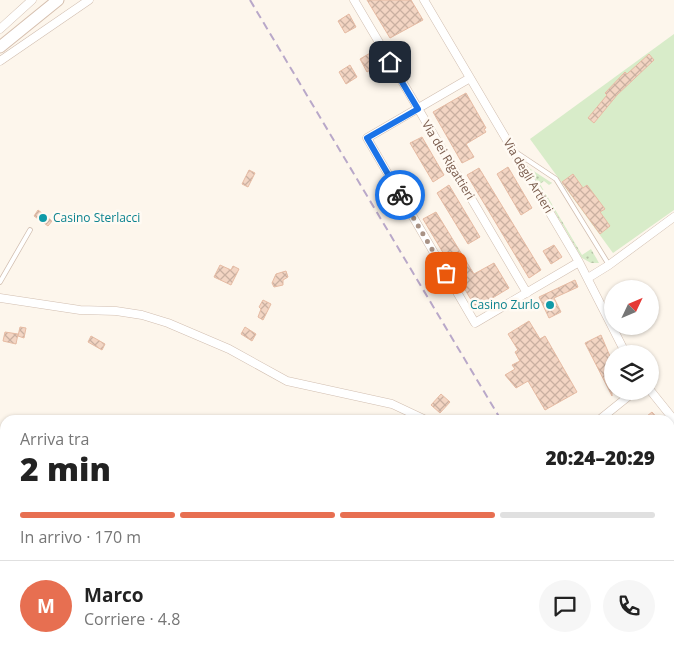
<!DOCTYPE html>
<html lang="it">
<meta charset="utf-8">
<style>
:root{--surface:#fff;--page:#f6f6f6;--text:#222;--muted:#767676;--line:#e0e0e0;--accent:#e76f51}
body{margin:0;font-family:"Open Sans",sans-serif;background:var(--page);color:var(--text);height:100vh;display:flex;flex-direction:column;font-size:19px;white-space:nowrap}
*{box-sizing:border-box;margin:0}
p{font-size:16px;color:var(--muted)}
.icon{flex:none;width:28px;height:28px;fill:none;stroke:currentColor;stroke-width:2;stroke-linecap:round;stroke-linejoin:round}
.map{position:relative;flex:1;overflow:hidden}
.sheet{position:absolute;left:0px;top:415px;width:675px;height:246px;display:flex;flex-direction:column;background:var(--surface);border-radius:15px 15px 0 0;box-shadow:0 1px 4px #0004}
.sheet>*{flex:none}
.needle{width:32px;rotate:46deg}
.fabs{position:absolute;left:604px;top:280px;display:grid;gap:10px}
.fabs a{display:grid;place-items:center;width:55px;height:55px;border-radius:50%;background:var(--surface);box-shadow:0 1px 4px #0004;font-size:25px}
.pin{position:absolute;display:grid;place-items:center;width:42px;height:42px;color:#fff;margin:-21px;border-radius:10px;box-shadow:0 2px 8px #0006}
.courier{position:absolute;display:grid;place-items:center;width:50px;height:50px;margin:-25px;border:4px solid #1a73e8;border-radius:50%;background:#fff;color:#222;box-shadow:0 1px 6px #0007}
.headline em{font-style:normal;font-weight:800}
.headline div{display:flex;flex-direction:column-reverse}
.headline{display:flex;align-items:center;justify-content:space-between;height:85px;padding:0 20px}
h1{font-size:32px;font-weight:800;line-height:38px}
.bar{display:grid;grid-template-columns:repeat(4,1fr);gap:8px 5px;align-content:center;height:60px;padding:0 20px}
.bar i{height:6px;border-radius:4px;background:var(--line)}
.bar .current{background:var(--accent)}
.bar p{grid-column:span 4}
.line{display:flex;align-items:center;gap:12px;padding:0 20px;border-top:1px solid var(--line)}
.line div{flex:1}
.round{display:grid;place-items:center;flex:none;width:52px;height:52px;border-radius:26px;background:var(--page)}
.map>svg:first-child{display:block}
.grass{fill:url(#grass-dots)}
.pitch{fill:#d8ecc9}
.building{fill:url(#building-cross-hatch);stroke:#e6bba3}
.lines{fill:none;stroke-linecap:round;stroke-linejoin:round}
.lane-casing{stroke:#d1beb0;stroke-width:5.5}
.street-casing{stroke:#d1beb0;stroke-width:9}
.secondary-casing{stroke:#d6c0b0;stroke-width:13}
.lane{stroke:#fff;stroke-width:4}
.street{stroke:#fff;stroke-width:8}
.secondary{stroke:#fff;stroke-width:11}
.rail{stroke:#b9a8c9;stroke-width:2;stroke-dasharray:8 5;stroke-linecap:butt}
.done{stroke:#a89285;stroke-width:5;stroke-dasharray:0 9}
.route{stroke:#1a73e8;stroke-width:6}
.culture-dot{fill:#0f9aa8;stroke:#fffaf3;stroke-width:2}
.labels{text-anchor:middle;stroke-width:5;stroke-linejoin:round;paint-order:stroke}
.street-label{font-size:12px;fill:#7a5c4d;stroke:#fffaf3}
.culture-label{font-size:12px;fill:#0d838f;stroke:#fffaf3;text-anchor:start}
</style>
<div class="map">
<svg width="674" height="661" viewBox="0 0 674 661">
<defs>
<pattern id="grass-dots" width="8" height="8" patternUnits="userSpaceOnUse" patternTransform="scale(1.25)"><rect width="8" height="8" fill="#d8ecc9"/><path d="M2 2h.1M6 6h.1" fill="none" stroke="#b4c2a5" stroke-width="1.8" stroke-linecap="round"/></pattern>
<pattern id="building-cross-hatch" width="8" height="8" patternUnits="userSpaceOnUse" patternTransform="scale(1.25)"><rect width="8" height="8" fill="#f3d5c3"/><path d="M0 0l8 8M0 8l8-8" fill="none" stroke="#cab0a1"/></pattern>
</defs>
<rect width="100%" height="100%" fill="#fdf6ec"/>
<path class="grass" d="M529,168L552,183L549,185L544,181L540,184L582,255L591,249L599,263H591L582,258Z"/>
<path class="pitch" d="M674,34V210L613,253L530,139Z"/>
<path class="building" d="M367,0H411L423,20L390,38Z
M349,14L356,27L345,33L338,21Z
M372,52L379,65L367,72L360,59Z
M649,54L654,60L617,95L594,123L588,118L607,95L605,93L625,72L627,74Z
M350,65L357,77L346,84L339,72Z
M466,93L486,128L484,129L486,132L466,144L474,157L462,163L433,112Z
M422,137L444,175L433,182L410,143Z
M508,167L532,208L521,215L497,174Z
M479,168L541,270L529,278L467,175Z
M249,170L255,173L248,187L242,184Z
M573,174L583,188L587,185L605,209L600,212L610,226L600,234L562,182Z
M449,185L480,237L468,244L437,193Z
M38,210L52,221L48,226L34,216Z
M436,212L474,274L494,263L509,288L476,308L423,219Z
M554,245L562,257L551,264L543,251Z
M220,265L231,270L233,266L239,269L231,285L214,277Z
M286,271L288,277L283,280V285L274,287L272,283L276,274Z
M575,280L578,287L554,298L561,312L549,318L539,297Z
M263,300L271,304L263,320L258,317L261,309L259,307Z
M529,321L540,339L545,336L577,392L545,410L528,381L516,388L505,375L515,369L512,365L520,361L515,352L518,350L508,334Z
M20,327L26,328L24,338L18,336Z
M245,327L256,334L252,341L241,334Z
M5,332L18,334L16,344L3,341Z
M601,335L612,361V396L585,343Z
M91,336L105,344L102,350L88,342Z
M441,394L450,402L440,413L431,405Z
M652,412L659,420H642Z"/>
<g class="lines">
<g class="lane-casing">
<path id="lane" d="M517,153L556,179L609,265
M0,282L30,230"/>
</g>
<g class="street-casing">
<path id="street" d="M354,0L527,293
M424,0L579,262L626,354
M0,29L32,0
M0,61L89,0
M470,78L367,138L475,323L579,262
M588,278L609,265L674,217
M0,298L80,310L116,311L142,315L168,323L229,349L287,381L392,404L426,420
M650,390L674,420
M599,420L635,391
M670,501L674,503"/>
</g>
<g class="secondary-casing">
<path id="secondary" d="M0,47L58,0"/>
</g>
<use href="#lane" class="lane"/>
<use href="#street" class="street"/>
<use href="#secondary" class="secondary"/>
<path class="rail" d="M250,0L501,420
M643,656L646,661"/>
</g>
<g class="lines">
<path class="done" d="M400,195L446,273"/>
<path class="route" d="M390,62L418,109L367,138L400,195"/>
</g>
<g class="culture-dot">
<circle cx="43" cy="218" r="5"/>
<circle cx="550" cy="305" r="5"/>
</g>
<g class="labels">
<g class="street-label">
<text transform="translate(448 160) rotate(59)" y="4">Via dei Rigattieri</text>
<text transform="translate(528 176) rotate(59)" y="4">Via degli Artieri</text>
</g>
<g class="culture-label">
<text x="53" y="222">Casino Sterlacci</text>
<text x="540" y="309" text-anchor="end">Casino Zurlo</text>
</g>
</g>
</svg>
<div class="fabs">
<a><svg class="needle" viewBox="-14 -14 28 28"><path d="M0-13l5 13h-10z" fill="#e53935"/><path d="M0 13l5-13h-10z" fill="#767676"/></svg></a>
<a><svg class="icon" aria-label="layers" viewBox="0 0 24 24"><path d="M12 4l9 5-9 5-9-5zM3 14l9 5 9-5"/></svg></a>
</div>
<div class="pin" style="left:446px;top:273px;background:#ea580c"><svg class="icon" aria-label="bag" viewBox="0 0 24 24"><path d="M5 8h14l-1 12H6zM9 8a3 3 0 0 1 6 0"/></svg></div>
<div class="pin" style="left:390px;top:62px;background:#1f2937"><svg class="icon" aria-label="home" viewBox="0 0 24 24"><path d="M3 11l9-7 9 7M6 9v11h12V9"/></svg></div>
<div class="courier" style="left:400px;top:195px"><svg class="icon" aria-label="bike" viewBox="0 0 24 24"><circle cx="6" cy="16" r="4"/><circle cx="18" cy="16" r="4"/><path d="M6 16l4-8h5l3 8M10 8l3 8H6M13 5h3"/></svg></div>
<section class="sheet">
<div class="headline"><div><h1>2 min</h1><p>Arriva tra</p></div><em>20:24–20:29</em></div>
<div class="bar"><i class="current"></i><i class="current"></i><i class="current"></i><i></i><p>In arrivo · 170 m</p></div>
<div class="line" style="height:90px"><b class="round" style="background:var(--accent);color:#fff">M</b><div><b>Marco</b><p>Corriere · 4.8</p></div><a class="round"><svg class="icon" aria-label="chat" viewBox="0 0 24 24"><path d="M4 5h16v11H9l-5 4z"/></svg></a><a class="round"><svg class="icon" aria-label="phone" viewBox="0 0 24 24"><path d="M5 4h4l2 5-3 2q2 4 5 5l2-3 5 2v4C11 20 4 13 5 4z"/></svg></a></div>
</section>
</div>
